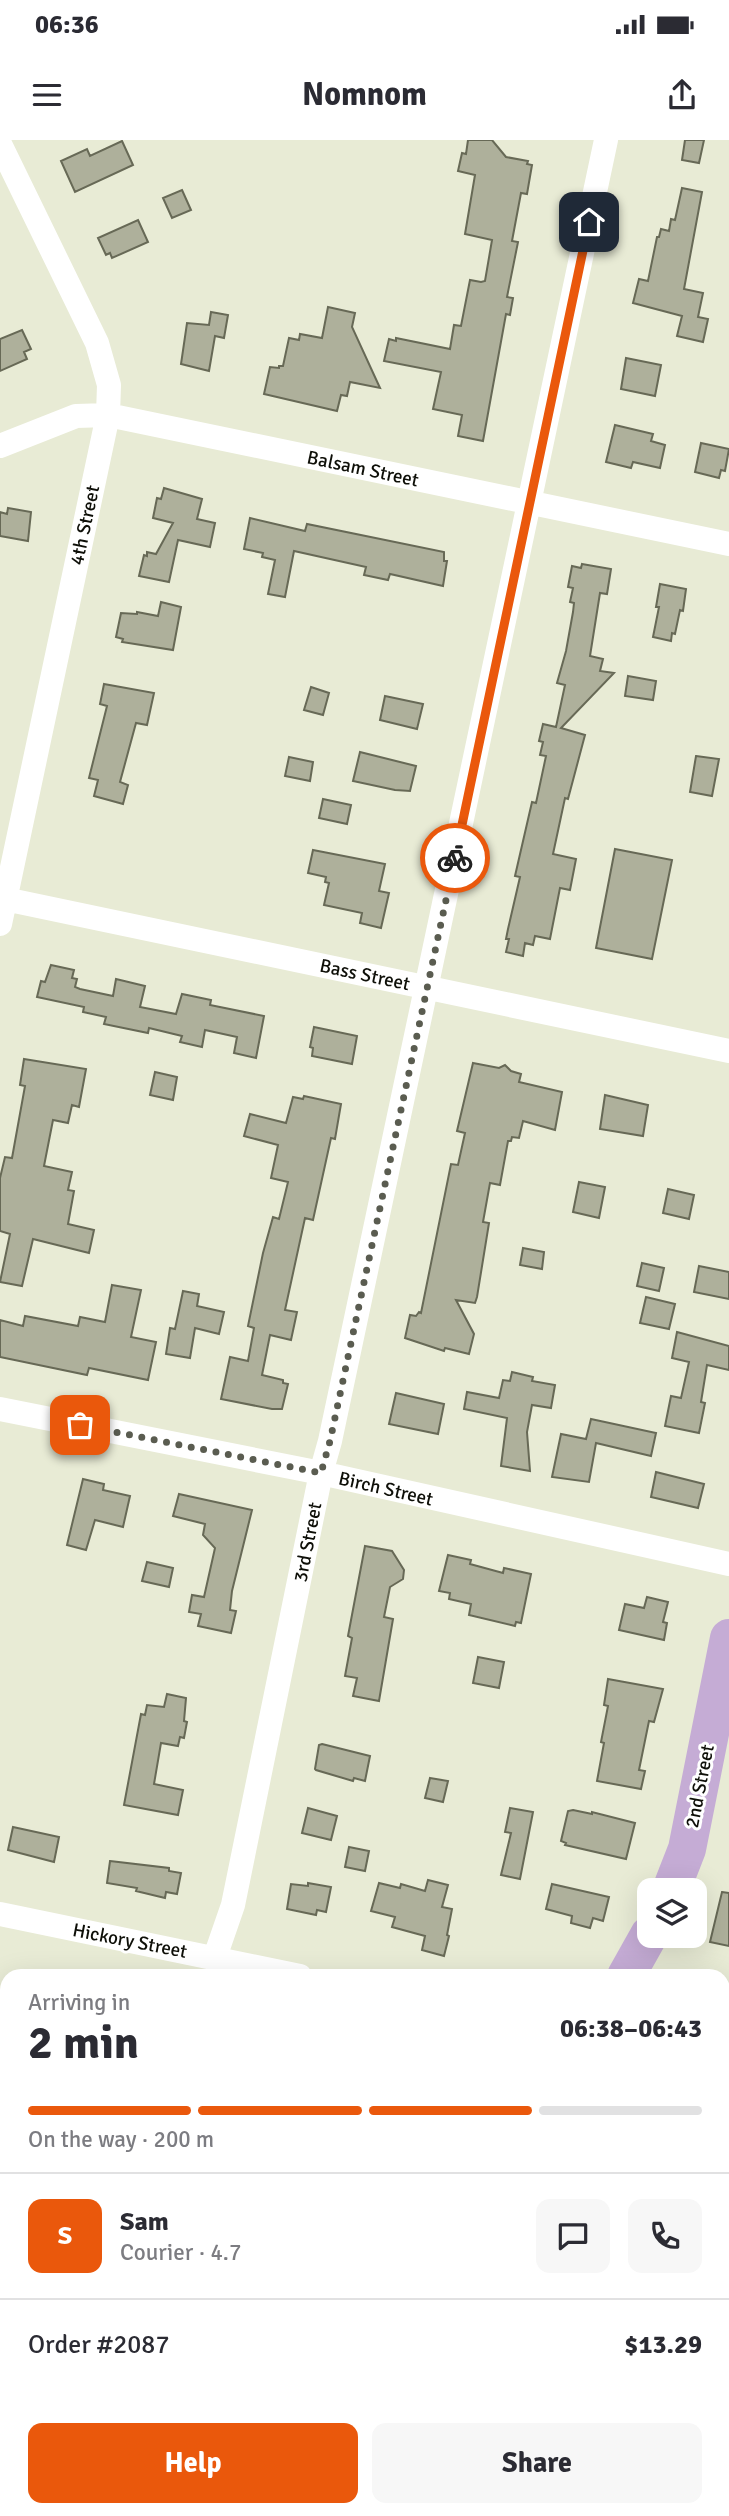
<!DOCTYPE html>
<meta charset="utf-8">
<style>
:root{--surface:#fff;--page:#f7f7f7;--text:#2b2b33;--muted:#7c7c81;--line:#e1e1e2;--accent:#ea580c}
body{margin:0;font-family:Signika,sans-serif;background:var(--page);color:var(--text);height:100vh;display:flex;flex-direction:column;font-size:26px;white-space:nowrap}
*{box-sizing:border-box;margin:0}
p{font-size:23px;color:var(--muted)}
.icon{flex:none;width:38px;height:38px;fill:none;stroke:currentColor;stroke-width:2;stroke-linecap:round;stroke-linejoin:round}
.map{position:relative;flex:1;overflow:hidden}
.details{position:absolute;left:0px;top:1829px;width:730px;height:548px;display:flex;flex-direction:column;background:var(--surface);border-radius:21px 21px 0 0;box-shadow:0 7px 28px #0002}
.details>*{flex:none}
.tools{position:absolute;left:637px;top:1738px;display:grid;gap:14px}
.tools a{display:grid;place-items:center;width:70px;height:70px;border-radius:14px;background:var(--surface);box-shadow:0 7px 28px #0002;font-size:35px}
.pin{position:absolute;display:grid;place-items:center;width:60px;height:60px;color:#fff;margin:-30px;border-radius:14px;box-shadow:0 4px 10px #0006}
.courier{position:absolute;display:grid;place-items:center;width:70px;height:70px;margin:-35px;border:5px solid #ea580c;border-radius:50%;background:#fff;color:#222;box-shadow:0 2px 9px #0007}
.summary em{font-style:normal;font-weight:800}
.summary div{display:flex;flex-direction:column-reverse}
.summary{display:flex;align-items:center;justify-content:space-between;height:119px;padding:0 28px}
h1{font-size:46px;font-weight:800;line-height:52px}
.bar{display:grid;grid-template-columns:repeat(4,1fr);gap:10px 7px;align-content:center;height:84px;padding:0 28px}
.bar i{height:9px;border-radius:5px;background:var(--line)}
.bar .selected{background:var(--accent)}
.bar p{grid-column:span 4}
.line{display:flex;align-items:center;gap:18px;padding:0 28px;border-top:2px solid var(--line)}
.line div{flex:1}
.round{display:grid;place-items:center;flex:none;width:74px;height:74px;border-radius:14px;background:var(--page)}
.cta{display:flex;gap:14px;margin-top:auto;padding:14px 28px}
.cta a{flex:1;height:80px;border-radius:14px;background:var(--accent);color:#fff;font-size:28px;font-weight:800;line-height:80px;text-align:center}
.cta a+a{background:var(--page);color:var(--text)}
.status{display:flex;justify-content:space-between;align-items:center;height:49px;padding:0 35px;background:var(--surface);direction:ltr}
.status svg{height:19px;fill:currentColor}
header{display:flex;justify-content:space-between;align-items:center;height:91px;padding:0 28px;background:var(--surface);font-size:32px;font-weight:800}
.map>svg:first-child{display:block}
.building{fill:#aeb09b;stroke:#676956;stroke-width:2}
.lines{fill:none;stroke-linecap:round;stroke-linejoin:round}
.street{stroke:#fff;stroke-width:24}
.primary{stroke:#c5acd5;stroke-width:38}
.done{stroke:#5a5c50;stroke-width:7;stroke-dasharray:0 12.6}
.route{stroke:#ea580c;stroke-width:9}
.labels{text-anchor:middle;stroke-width:6;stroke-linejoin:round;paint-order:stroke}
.street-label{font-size:19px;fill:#0e0f08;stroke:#fff}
</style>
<div class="status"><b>06:36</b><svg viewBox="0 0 49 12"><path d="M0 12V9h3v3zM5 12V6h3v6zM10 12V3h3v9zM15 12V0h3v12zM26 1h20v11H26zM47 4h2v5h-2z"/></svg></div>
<header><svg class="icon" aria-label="menu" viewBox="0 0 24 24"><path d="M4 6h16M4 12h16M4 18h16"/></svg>Nomnom<svg class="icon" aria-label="share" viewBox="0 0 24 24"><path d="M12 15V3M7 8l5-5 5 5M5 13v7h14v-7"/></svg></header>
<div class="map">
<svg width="729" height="2376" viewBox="0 0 729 2376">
<rect width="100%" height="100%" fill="#e8ebd5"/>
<path class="building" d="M468,0H492L506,17L528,21L527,24L532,25L527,54L521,53L512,101L518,102L507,157L513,158L510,175L506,174L483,301L458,296L462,275L433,269L441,232L384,221L389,199L396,201V198L450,209L454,185L461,186L470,140L481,142L485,141L492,100L465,94L475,35L458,31L462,13L466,14Z
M685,0H704L699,23L682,20Z
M122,1L133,25L75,52L61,21L87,9L90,16Z
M682,48L702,52L684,149L703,153L698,177L708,179L703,202L677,196L682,176L633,163L639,139L648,141L657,97H659L661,89L669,91L671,79L675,80Z
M182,50L191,70L172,78L163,58Z
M138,80L148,102L112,118L110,113L106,115L98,98Z
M328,167L355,173L352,187L380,248L350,242L347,256L341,255L337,271L264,254L270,227L279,228V226H283L289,198L299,200L300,194L322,198Z
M211,172L228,175L224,198L215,196L209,231L181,224L187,183L209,185Z
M22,190L31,209L24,212L27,219L0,231V199Z
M626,218L661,225L655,256L621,249Z
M615,285L653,294L651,301L665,305L660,328L633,322L631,328L606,322Z
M701,303L729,309L725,331L721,330L719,338L695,332Z
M164,348L202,359L197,379L215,383L210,407L178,400L169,442L139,436L144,415L147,416V412L156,414L173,383L153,378L157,358L161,359Z
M8,368L31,372L28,401L0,396V372L7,374Z
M250,378L305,391L307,384L444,412V421H447L443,446L390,434L388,440L364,435L366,427L294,411L285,457L268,454L275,420L262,417L263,413L244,409Z
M582,424L611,429L607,454L600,453L590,516L603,519L600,531L614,533L561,588L585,595L568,659L565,658L553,714L576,719L570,750L560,748L550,799L535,796L533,805L525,803L523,816L506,812L509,799H506L508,789L520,737L515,736L532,662L536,663L546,616L540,615L543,602L539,601L543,584L556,587L565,545L557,543L566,511L573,472L574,463L570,462L573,448L568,447L572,426L581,428Z
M660,444L686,449L683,471L680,470L675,494L672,493L671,501L653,497L659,467H656Z
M161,462L181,467L173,510L122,502L123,499L116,497L121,473L137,474V472L158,476Z
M628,536L656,541L653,560L625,556Z
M104,544L154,553L147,585L136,583L120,642L128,645L123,664L94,656L98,640L89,638L107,566L100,564Z
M311,547L329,553L323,575L304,570Z
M385,556L423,564L417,589L380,580Z
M360,612L416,626L410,651L395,650L353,641Z
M696,616L719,619L712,656L690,652Z
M289,617L313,622L310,641L285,636Z
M323,659L351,665L347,684L319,678Z
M615,709L672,720L652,819L596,808Z
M313,710L385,724L379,751L389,753L381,788L360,783L362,773L324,765L329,743L325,742L326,737L308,733Z
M51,825L74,830L72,838L77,839L75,847L80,849L113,856L116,839L145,846L140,867L176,874L182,854L211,860L210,865L264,876L256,918L234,913L237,897L205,890L202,907L180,902L182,896L149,888L148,893L104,884L106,877L83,872L84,867L37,857L41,841L45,842Z
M314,887L357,896L352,924L312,916L313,908L310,907Z
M24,919L86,929L79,967L72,965L68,983L53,980L44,1026L72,1032L68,1050L74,1051L68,1084L94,1090L89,1113L33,1099L22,1146L0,1142L10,1094L0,1091V1038L5,1017L12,1018L25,946L20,945Z
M473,923L499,928L505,925L511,931L521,934L519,942L562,952L555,990L523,981L519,998L512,997L511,1001H508L500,1045L490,1043L483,1082L489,1083L477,1157L475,1163L456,1160L474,1194L469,1214L445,1208L444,1211L405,1198L410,1175L416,1176L419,1172L421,1173L451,1024L458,1025L465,993L457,991Z
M155,932L177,937L173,960L150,955Z
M605,955L648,965L643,996L600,989Z
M304,956L341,964L335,999L331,998L313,1080L305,1078L285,1170L297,1172L291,1200L270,1195L262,1235L283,1240V1243L288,1244L282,1269H272L221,1259L230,1217L248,1221L254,1188L248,1186L263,1113L273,1077L279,1079L288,1042L271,1038L278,1005L244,996L250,974L286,983L293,957L303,959Z
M579,1042L605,1047L599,1078L573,1072Z
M668,1049L694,1055L689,1079L663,1073Z
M523,1108L544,1112L542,1129L520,1125Z
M642,1123L664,1128L659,1151L637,1146Z
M699,1126L729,1132V1159L694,1152Z
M112,1145L141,1150L131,1197L156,1202L148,1240L89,1228L87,1235L0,1217V1180L23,1186L25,1176L78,1186L80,1177L105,1182Z
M183,1151L199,1154L197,1166L224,1172L219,1194L195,1188L190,1218L166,1214L170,1188L175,1189Z
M646,1157L675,1164L669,1189L640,1183Z
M677,1192L729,1206V1230L707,1225L701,1262L705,1263L699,1293L665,1286L671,1256L681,1258L689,1222L672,1218Z
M512,1232L533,1237L532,1241L555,1245L551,1268L532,1265L527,1292L530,1331L501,1326L507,1278L464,1269L467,1252L499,1258L503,1240L510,1241Z
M396,1253L444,1264L438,1294L389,1284Z
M591,1279L656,1293L651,1316L596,1303L589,1342L552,1337L561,1294L586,1299Z
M656,1332L704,1344L698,1368L651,1357Z
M83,1339L104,1344L103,1350L130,1356L123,1387L95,1380L86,1410L67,1405Z
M179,1354L252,1370L232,1451L230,1470L236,1471L231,1493L198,1486L201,1474L189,1472L192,1455L204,1457L215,1408L203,1395L205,1384L173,1376Z
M365,1406L392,1411L404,1430L403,1439L390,1447L384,1477L393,1479L379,1561L353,1556L357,1538L345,1536L352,1498L348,1496Z
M448,1415L471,1420L470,1424L503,1433L504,1428L531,1434L521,1483L516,1482L515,1486L469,1475L471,1464L449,1459L450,1453L439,1451Z
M147,1422L173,1428L169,1447L142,1441Z
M647,1457L668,1462L663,1482L667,1483L664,1500L619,1490L625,1464L644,1468Z
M478,1517L504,1522L499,1548L473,1543Z
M608,1539L663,1549L654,1582L649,1581L639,1630L645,1631L641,1649L597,1641L604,1603L601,1602L608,1566L604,1565Z
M167,1554L186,1558L184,1581L187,1582L184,1598L180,1597L178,1606L161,1603L154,1644L183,1650L178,1675L124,1665L141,1574L145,1575L147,1565L164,1567Z
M322,1604L370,1616L365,1641L354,1638L353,1641L316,1630L315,1629L319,1605Z
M430,1638L448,1641L443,1662L425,1658Z
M308,1668L337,1676L331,1700L302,1693Z
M510,1668L533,1672L520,1739L501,1735L511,1693L505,1692Z
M573,1670L592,1674V1672L635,1683L626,1719L565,1705L566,1703L561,1701L568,1671Z
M13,1687L59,1697L54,1722L8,1710Z
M349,1707L369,1711L365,1731L345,1727Z
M110,1721L169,1728V1731L181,1733L177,1754L166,1752L165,1758L136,1751L137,1748L107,1743Z
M428,1740L448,1745L442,1767L452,1769L447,1795L449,1796L444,1816L422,1810L425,1796L392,1787L395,1777L371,1771L379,1743L400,1748L401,1744L425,1751Z
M308,1743L331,1747L326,1772L317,1770L316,1775L287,1769L291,1744L308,1746Z
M552,1744L609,1757L603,1781L593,1778L590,1788L571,1783L572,1776L546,1769Z
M722,1752L729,1753V1806L710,1802Z"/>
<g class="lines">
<path class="street" d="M0,4L97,203L109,245L108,275L0,784
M0,306L76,276L108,275L729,404
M0,758L729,911
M0,1269L321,1333L729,1424
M0,1774L300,1836
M215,1817L233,1765L321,1333L330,1301L606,0
M723,1930L729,1931
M358,2376L368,2370"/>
<path class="primary" d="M671,1750L687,1709L729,1498
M626,1836L649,1795
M0,2253L7,2248"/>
</g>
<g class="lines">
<path class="done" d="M80,1285L321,1333L330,1301L455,718"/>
<path class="route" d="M455,718L589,82"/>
</g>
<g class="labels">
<g class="street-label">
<text transform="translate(363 328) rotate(12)" y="7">Balsam Street</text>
<text transform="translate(84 385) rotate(-78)" y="7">4th Street</text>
<text transform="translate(365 834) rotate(12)" y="7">Bass Street</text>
<text transform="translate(386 1348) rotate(13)" y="7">Birch Street</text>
<text transform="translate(307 1402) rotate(-79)" y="7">3rd Street</text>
<text transform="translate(699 1646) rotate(-79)" y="7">2nd Street</text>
<text transform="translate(130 1800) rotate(11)" y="7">Hickory Street</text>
</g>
</g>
</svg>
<div class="tools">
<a><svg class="icon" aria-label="layers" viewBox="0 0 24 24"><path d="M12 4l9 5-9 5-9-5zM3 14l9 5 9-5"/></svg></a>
</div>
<div class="pin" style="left:80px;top:1285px;background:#ea580c"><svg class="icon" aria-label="bag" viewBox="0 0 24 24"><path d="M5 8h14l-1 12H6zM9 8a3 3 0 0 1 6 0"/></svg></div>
<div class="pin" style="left:589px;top:82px;background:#1f2937"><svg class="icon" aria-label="home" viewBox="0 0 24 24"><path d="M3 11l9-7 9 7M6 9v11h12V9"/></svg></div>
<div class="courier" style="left:455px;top:718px"><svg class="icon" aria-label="bike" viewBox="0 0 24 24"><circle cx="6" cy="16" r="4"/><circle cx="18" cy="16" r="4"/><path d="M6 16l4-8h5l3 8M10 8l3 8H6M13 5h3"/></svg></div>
<section class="details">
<div class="summary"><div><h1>2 min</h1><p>Arriving in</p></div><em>06:38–06:43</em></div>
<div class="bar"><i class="selected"></i><i class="selected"></i><i class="selected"></i><i></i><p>On the way · 200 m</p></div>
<div class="line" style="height:126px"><b class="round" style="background:var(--accent);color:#fff">S</b><div><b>Sam</b><p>Courier · 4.7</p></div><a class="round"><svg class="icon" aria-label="chat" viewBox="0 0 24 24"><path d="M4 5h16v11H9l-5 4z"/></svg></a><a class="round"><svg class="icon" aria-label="phone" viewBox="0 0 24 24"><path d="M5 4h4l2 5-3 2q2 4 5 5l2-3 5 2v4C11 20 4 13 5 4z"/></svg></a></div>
<div class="line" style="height:91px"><div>Order #2087</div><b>$13.29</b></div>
<div class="cta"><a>Help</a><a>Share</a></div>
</section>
</div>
